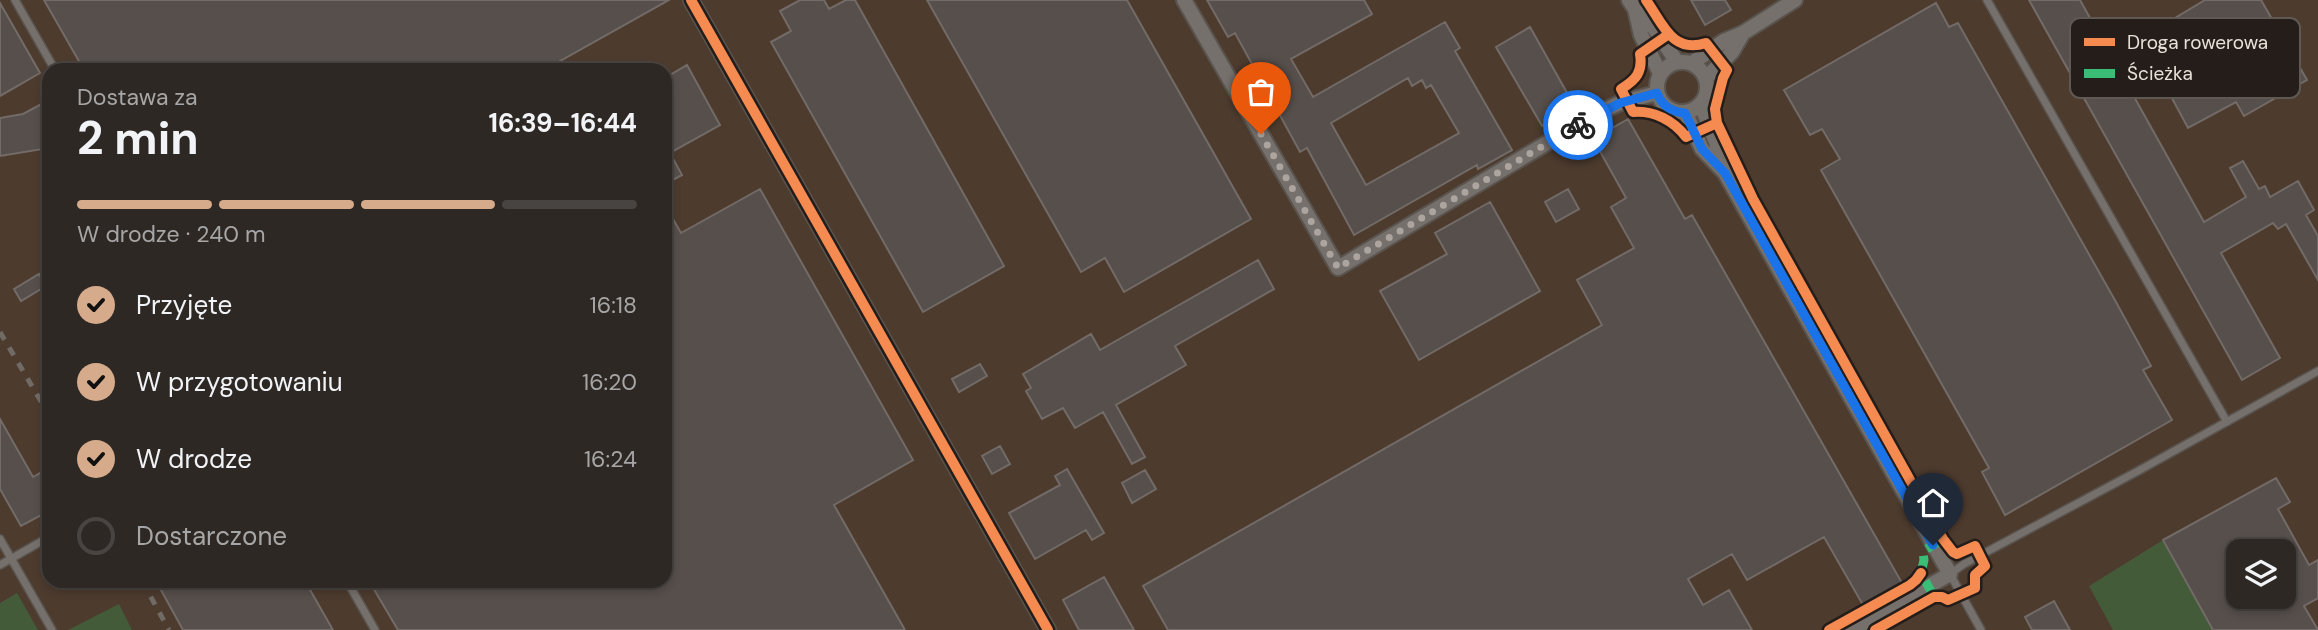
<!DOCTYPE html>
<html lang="pl">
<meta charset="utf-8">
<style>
:root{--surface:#2d2824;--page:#393431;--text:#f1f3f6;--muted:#a7a6a6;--line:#484441;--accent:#d6ab8b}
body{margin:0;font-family:"DM Sans",sans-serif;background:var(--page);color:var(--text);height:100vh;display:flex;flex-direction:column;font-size:26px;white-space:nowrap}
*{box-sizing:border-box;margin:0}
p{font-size:23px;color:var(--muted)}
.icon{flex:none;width:38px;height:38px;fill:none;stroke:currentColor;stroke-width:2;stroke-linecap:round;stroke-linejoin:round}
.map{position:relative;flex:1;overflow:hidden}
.panel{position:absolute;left:42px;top:63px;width:630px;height:525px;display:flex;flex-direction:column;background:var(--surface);border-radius:21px;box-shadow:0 4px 10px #0003,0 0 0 2px var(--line)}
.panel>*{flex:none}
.buttons{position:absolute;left:2226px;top:539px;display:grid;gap:14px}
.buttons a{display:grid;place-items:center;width:70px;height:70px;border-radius:14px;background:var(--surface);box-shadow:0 4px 10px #0003,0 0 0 2px var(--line);font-size:35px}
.pin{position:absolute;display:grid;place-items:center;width:60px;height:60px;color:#fff;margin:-72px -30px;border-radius:50% 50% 50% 0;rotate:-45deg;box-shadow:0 0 7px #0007}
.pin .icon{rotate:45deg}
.courier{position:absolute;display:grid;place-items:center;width:70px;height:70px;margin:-35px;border:5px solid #1a73e8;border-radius:50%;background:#fff;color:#222;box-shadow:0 2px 9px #0007}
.summary em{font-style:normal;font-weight:700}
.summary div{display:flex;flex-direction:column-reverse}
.summary{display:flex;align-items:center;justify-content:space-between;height:119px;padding:0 35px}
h1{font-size:46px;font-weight:700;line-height:52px}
.bar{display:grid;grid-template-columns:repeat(4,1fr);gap:10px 7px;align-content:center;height:84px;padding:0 35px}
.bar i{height:9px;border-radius:5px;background:var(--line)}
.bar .on{background:var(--accent)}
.bar p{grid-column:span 4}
ol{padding:0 35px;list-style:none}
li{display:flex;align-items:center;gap:21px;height:77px}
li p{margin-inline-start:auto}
li .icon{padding:7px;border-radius:50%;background:var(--accent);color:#111;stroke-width:4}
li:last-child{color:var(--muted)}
li i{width:38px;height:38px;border:4px solid var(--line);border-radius:50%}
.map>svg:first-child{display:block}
.built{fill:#4d3b2e;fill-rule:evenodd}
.green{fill:#445b39}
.building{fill:#564f4b;stroke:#726b67;stroke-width:2;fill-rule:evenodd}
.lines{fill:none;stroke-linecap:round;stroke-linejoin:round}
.service-casing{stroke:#5a544f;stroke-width:10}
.minor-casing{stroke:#5a544f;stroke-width:18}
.service{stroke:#76706c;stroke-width:7}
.minor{stroke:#76706c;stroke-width:14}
.rail{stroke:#716b66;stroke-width:5;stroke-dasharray:9 9;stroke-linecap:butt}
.quiet{stroke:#3abd76;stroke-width:9;stroke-dasharray:18 9;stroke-linecap:butt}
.cycleway-casing{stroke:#241d19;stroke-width:15}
.cycleway{stroke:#f68b52;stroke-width:10}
.done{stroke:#aca49e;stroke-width:7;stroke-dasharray:0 12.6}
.route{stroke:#1a73e8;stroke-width:9}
.key{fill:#241d19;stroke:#5f5853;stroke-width:2}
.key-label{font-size:19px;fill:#e9e0da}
</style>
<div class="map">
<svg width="2318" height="630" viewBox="0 0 2318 630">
<rect width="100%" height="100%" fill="#3c3530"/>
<path class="built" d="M0,0H2318V630H0ZM49,70H665V581H49ZM2238,551H2284V597H2238Z"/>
<path class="green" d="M2163,540L2213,630H2113L2089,586Z
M17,593L38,630H0V603Z
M119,604L132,630H68Z"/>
<path class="building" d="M44,0H669L544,70H84Z
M800,0H824L829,9L846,0H855L1004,266L923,312L771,42L791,31L780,11Z
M927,0H1127L1251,219L1124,292L1105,258L1081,272Z
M1207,0H1364L1372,14L1291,59L1313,97L1445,22L1460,48L1455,51L1512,150L1478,169L1477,165L1354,235L1307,148L1300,152L1235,33L1228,37ZM1408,78L1412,86L1422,80L1426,88L1431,85L1459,133L1366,185L1331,123Z
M1691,0H1725L1731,10L1705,25Z
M2029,0H2080L2204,222L2246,197L2230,168L2243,161L2259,189L2265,186L2270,197L2298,181L2314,210L2306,215L2318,236V280L2286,224L2278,229L2273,223L2221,253L2280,358L2242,380Z
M2205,0H2261L2307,80L2244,116L2236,102L2188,128L2140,39Z
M0,3L40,73L0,96Z
M1936,3L1949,27L1958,23L2116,302L2151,366L2143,370L2172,420L2005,515L1982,472L1989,468L1821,170L1840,159L1822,129L1810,135L1784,90Z
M1530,27L1575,107L1542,126L1496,47Z
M687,65L720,125L670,153L682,175L665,184V78Z
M49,100V148L0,156V118L23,114Z
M1628,119L1685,219L1692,215L1902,583L1863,605L1824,537L1747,580L1732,554L1688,579L1703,605L1729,590L1752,630H1168L1143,586L1602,325L1577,280L1634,248L1611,207L1626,198L1593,139Z
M760,189L913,460L834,505L905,630H398L369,581H665V205L681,233Z
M1568,189L1579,209L1556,222L1545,202Z
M1490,202L1540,291L1419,360L1380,291L1447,254L1435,233Z
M1258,260L1274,289L1175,346L1186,365L1116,405L1145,457L1132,464L1103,412L1075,428L1063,408L1042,419L1026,391L1031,388L1023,374L1091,334L1100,350Z
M39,274L46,286L21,301L14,289Z
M980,364L987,376L959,392L952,379Z
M0,419L33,477L49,468V511L21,526L0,489Z
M1000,446L1010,464L992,474L982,456Z
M1067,469L1104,533L1092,540L1086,530L1035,559L1009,513L1060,485L1055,476Z
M1145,470L1156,489L1132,503L1122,483Z
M2276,478L2290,502L2278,509L2309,565L2318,560V598L2304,606L2318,630H2213L2163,540ZM2238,551H2284V597H2238Z
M1104,577L1134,630H1079L1063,600Z
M156,581H305L333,630H183Z
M2054,601L2070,630H2032L2025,617Z"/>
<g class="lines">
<g class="service-casing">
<path id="service" d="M15,0L55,70
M1987,0L2227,422
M0,539L52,630
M0,565L49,537
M347,581L375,630
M1981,630L1950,574L1964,564L2138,471L2318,371"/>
</g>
<g class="minor-casing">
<path id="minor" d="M691,0L1048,630
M1184,0L1338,268L1592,116L1620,103L1657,93
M1629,0L1635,9L1641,35L1660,73
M1636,10L1654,28L1677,62
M1657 87a25 25 0 1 1 50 0a25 25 0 1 1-50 0Z
M1692,63L1724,41L1743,33L1795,0
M1706,78L1732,52L1743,33
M1701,105L1716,142L1723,169
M1685,112L1702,149L1725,173L1950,574L1851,630"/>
</g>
<use href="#service" class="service"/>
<use href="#minor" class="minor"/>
<path class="rail" d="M0,332L49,415
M142,581L169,630"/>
<path class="quiet" d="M1934,597L1921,573L1924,560L1923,551L1943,539L1946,543"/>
<g class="cycleway-casing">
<path id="cycleway" d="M691,0L1048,630
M1646,0C1663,24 1672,54 1706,43L1727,70L1723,78L1715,109L1717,123L1753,199L1943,539L1953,552L1957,554L1975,546L1985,566L1975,575V588L1948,600L1942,597H1934L1875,630
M1669,34L1640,54C1643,72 1636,80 1621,89L1633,112C1654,110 1674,121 1686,137L1717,123
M1829,630L1910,585L1916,580L1921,573"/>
</g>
<use href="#cycleway" class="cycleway"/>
</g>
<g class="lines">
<path class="done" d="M1261,134L1338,268L1578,125"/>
<path class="route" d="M1578,125L1620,103L1657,93C1662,106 1671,112 1685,113L1702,149L1725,173L1933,545"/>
</g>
<rect x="2070" y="18" width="230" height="80" rx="10" class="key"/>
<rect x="2084" y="38" width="31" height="8" fill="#f68b52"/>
<rect x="2084" y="69" width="31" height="9" fill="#3abd76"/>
<g class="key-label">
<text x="2127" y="49">Droga rowerowa</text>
<text x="2127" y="80">Ścieżka</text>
</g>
</svg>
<div class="buttons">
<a><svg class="icon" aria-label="layers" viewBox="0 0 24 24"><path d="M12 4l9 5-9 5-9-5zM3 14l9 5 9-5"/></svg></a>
</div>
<div class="pin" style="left:1261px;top:134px;background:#ea580c"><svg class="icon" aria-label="bag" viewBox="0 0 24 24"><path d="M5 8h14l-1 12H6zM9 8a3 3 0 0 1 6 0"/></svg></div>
<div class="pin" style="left:1933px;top:545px;background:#1f2937"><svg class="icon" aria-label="home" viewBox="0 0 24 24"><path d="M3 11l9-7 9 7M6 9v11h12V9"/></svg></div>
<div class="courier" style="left:1578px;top:125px"><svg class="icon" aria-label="bike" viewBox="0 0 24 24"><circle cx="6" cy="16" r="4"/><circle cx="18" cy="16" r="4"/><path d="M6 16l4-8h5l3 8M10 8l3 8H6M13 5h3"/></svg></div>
<section class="panel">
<div class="summary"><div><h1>2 min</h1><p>Dostawa za</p></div><em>16:39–16:44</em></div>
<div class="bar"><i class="on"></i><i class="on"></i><i class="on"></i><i></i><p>W drodze · 240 m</p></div>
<ol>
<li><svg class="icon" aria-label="check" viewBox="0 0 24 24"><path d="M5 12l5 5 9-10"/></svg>Przyjęte<p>16:18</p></li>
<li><svg class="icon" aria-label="check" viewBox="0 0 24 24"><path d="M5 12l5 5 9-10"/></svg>W przygotowaniu<p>16:20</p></li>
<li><svg class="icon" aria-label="check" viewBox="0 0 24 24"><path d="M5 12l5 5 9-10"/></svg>W drodze<p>16:24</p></li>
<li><i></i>Dostarczone</li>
</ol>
</section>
</div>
